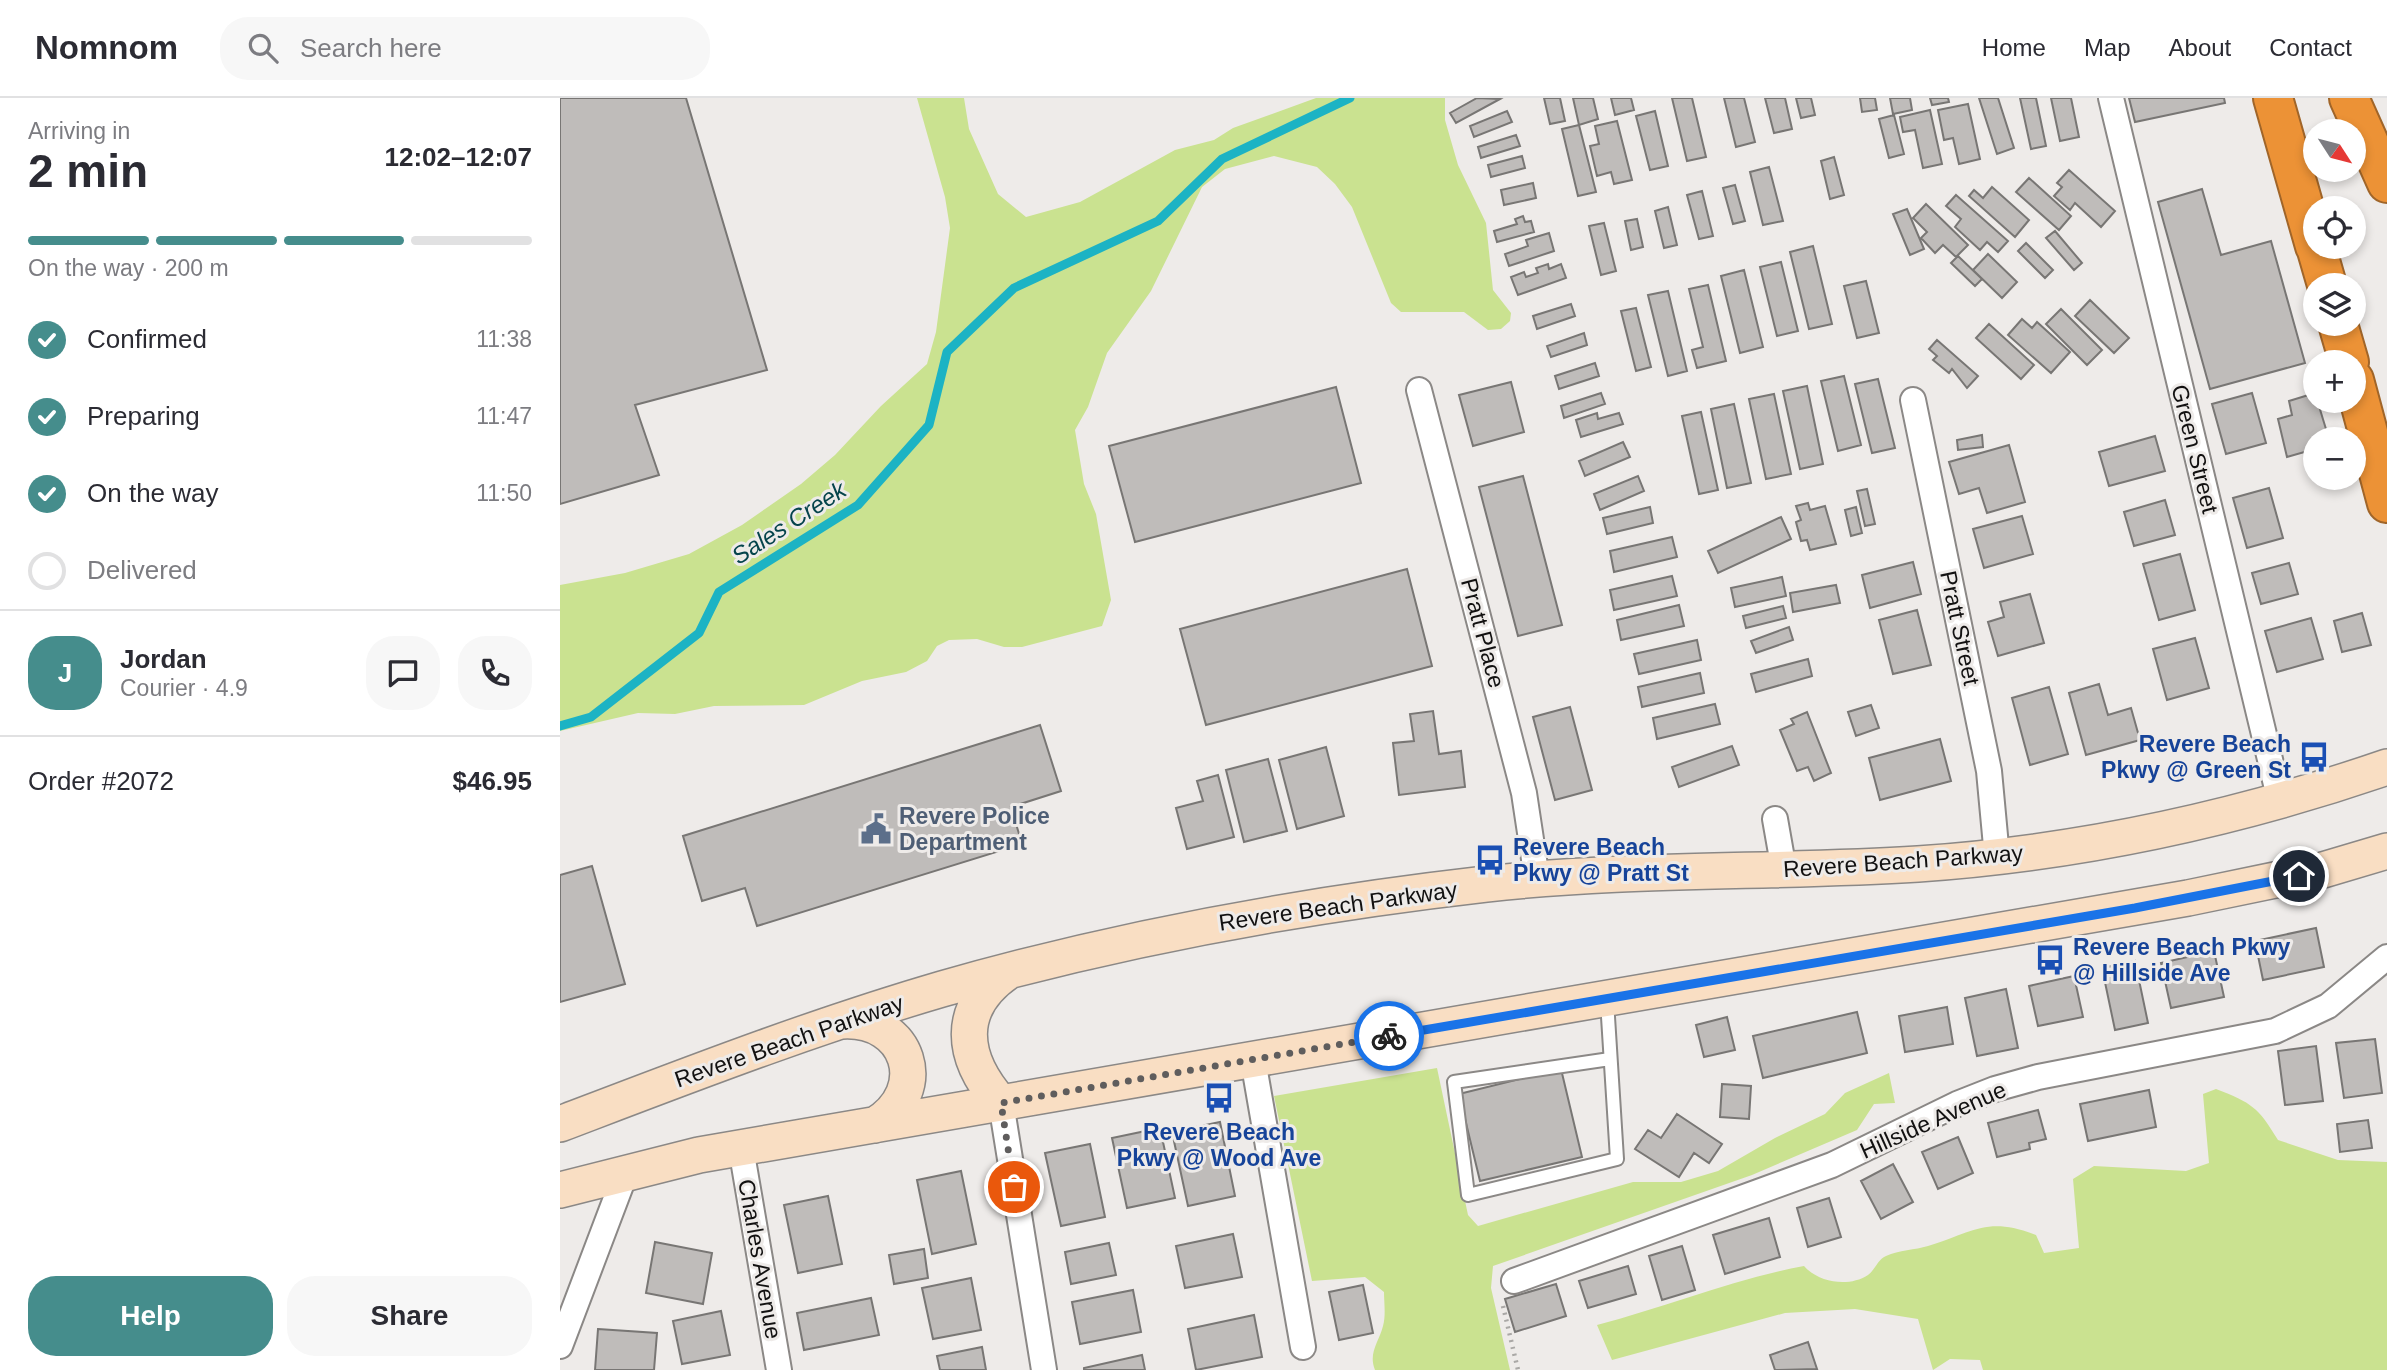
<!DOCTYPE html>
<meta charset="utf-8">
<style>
:root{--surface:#fff;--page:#f7f7f7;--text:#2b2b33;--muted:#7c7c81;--line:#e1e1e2;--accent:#458d8c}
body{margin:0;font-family:Helvetica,sans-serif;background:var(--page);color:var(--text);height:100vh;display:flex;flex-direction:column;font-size:26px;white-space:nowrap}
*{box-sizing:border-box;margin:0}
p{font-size:23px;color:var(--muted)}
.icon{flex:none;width:38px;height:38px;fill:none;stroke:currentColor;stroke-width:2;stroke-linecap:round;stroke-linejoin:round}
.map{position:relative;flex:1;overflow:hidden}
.side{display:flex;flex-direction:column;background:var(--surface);width:560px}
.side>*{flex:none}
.needle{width:46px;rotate:126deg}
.fabs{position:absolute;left:1743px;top:21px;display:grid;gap:14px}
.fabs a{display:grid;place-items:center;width:63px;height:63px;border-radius:50%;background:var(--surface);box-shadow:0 4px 10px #0003;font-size:35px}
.pin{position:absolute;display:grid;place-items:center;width:60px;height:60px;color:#fff;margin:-30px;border:4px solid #fff;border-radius:50%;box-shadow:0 2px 7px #0007}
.courier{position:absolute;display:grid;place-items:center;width:70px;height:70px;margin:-35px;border:5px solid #1a73e8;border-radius:50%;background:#fff;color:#222;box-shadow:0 2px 9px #0007}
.head em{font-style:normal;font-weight:700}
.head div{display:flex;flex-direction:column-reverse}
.head{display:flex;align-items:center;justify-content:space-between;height:119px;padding:0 28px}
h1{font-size:46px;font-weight:700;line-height:52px}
.bar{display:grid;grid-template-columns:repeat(4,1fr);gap:10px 7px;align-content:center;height:84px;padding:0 28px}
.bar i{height:9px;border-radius:5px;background:var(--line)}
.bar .selected{background:var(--accent)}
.bar p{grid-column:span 4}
.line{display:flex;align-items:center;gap:18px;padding:0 28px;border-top:2px solid var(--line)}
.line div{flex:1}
.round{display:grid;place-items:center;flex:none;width:74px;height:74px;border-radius:28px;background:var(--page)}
ol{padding:0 28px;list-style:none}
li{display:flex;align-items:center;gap:21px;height:77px}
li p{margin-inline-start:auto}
li .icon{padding:7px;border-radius:50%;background:var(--accent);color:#fff;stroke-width:4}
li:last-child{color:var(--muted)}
li i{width:38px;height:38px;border:4px solid var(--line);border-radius:50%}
.primary-button{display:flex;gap:14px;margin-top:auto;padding:14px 28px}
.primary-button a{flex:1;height:80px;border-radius:28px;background:var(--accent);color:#fff;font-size:28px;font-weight:700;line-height:80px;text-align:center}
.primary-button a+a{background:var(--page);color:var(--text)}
header{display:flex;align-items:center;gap:42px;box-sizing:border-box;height:98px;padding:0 35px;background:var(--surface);border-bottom:2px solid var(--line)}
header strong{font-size:33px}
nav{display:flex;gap:38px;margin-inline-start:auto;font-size:24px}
.search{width:490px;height:63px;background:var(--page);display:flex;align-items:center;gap:18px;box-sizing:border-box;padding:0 24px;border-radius:28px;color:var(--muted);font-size:26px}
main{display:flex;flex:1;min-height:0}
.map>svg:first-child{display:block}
.green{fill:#cae290}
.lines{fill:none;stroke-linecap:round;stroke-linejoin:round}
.stream{stroke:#1cb3c4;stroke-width:9}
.building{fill:#bfbcba;stroke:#787674;stroke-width:2}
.lane-casing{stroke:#8b8886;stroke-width:16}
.street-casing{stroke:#8b8886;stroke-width:28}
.secondary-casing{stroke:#8b8886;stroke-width:38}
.highway-casing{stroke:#a06529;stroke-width:42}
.path{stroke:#aaa8a6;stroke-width:4.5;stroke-dasharray:2 5;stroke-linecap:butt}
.lane{stroke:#fff;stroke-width:12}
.street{stroke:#fff;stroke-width:24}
.secondary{stroke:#f9dec3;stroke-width:35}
.highway{stroke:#ec9236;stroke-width:38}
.done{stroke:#5f5d5d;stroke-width:7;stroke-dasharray:0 12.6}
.route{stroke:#1a73e8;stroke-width:9}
.labels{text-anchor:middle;stroke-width:6;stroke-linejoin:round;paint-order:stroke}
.street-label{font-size:23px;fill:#121111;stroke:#eeebe9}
.transit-label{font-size:23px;font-weight:bold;fill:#164399;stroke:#eeebe9;text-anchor:start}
.service-label{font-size:23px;font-weight:bold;fill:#4e5e75;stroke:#eeebe9;text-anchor:start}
.water-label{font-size:24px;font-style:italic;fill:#05444b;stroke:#eeebe9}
</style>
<header>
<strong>Nomnom</strong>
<div class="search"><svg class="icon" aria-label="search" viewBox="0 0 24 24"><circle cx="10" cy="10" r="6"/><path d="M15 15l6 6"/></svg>Search here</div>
<nav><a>Home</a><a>Map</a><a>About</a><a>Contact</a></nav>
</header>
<main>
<section class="side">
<div class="head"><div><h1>2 min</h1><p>Arriving in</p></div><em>12:02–12:07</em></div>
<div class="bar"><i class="selected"></i><i class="selected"></i><i class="selected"></i><i></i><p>On the way · 200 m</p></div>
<ol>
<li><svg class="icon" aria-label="check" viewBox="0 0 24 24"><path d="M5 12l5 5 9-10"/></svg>Confirmed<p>11:38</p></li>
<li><svg class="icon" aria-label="check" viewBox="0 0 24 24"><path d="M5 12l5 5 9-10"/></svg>Preparing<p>11:47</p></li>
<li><svg class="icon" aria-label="check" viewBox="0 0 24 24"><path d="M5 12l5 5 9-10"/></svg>On the way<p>11:50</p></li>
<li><i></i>Delivered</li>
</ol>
<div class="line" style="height:126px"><b class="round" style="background:var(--accent);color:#fff">J</b><div><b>Jordan</b><p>Courier · 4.9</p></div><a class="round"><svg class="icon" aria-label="chat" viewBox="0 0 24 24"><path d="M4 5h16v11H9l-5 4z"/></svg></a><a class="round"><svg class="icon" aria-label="phone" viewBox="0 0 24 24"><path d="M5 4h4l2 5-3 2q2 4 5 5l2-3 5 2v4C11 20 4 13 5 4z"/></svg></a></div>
<div class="line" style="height:91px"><div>Order #2072</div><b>$46.95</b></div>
<div class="primary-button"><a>Help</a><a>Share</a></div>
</section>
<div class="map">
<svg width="1827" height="1272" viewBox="0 0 1827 1272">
<rect width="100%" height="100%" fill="#eeebe9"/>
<path class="green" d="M357,0H404L409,31L438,96L466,119L520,104L615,52L654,42L673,30L756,0H885V22L898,67L926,125L933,192L951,215L950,223L941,231L928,232L904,214H841L831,205L792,109L775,86L757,69L714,58L665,71L642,89L591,193L547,255L528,309L515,332L524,386L536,416L551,502L542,528L462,549H444L417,541L389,542L377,548L367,563L346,574L302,583L244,607L154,608L115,616L78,615L0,633V487L65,475L129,456L182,427L241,386L275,357L321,308L367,266L376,234L390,130L385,99Z
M877,970L908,1117L918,1128L1073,1084H1121L1158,1073L1215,1040L1265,1016L1285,995L1329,975L1335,1005L1314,1006L1297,1032L1192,1077L933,1168L931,1190L950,1272H815C808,1255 819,1244 823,1228C826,1218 824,1204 824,1194L805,1179L752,1183L714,998Z
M1656,991C1692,1005 1698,1009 1718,1042L1778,1062L1827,1064V1272H1423L1420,1262L1390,1261L1373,1272L1358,1221L1295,1211L1225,1215L1052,1262L1037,1227C1106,1209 1173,1181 1244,1168C1258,1184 1288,1190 1308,1177C1315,1172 1318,1161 1326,1158C1339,1152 1355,1152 1368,1148C1414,1134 1427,1118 1476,1137L1484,1155L1519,1150L1513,1081L1534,1068L1626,1073L1649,1065L1643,996Z"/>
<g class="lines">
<path class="stream" d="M0,628L31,619L139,535L159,494L298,407L369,327L387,254L454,190L598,123L662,61L790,0"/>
</g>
<path class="building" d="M0,0H126L207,272L75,307L99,377L0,406Z
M917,0L940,1L896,25L890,15Z
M984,0H1000L1005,23L990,26Z
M1013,0H1033L1038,21L1019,27Z
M1051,0H1071L1074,12L1055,17Z
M1112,0H1132L1146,59L1127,63Z
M1164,0H1184L1195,44L1176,49Z
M1205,0H1225L1232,31L1214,35Z
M1236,0H1251L1255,17L1241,20Z
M1300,0H1315L1317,12L1302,14Z
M1330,0H1350L1352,12L1333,16Z
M1370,0H1388L1389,4L1372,7Z
M1419,0H1438L1454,50L1437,56Z
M1460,0H1476L1486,48L1471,51Z
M1491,0H1511L1519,39L1500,43Z
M1569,0H1664L1665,5L1575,24Z
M1408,6L1420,61L1399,66L1393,40L1384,42L1378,12Z
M1370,12L1382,66L1363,70L1355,32L1343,34L1340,19Z
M947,13L952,24L914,39L910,28Z
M1095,13L1108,68L1090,72L1076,18Z
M1334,17L1344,56L1329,60L1319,21Z
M1057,23L1072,82L1054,86L1051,74L1037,78L1030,48L1039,46L1035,28Z
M1019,27L1036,94L1018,98L1002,31Z
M956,37L960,48L921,60L918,49Z
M962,58L965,70L931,79L928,67Z
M1274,59L1284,97L1270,101L1261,63Z
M1209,69L1223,123L1203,127L1190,74Z
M1509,72L1555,113L1541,129L1515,105L1510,112L1494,98L1502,89L1497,85Z
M1469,80L1511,118L1499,132L1456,94Z
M973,85L976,100L944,107L941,92Z
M1175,87L1185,123L1173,126L1163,90Z
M1432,89L1469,122L1455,139L1409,98L1414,92L1423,100Z
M1642,91L1661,157L1711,143L1745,265L1650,291L1598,104Z
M1142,93L1153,138L1139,141L1127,97Z
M1396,97L1448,143L1438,154L1427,144L1420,152L1395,129L1401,121L1386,108Z
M1366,106L1408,147L1396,159L1383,147L1375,155L1361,140L1367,134L1353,120Z
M1108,109L1117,147L1104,150L1095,113Z
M1347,111L1364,151L1350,157L1333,116Z
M963,118L965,124L971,123L974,134L937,144L934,133L957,126L955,121Z
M1077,121L1083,149L1071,152L1065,123Z
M1044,125L1056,173L1041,177L1029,128Z
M1495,133L1522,165L1514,172L1486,140Z
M989,135L994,153L949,168L945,156L968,148L966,142Z
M1466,145L1493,172L1485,180L1458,153Z
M1253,148L1272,226L1249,231L1230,154Z
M1428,156L1457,184L1442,200L1413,172Z
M1398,158L1422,181L1415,188L1391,165Z
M1221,164L1238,233L1217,238L1200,169Z
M988,166L989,171L1001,166L1006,180L958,197L951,179L964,174L966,179L978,175L976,170Z
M1184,172L1203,249L1180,255L1161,178Z
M1306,183L1319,235L1297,240L1284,188Z
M1148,187L1166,263L1137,270L1132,252L1143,249L1129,191Z
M1108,193L1127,273L1108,278L1088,197Z
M1530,202L1569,240L1554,255L1515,218Z
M1011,206L1015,218L977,231L973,218Z
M1076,210L1091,269L1076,273L1061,213Z
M1501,211L1542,252L1527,267L1486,226Z
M1462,221L1472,230L1477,224L1510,254L1491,275L1448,237Z
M1429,226L1474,267L1461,281L1416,240Z
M1024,235L1027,247L991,259L987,248Z
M1377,242L1418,278L1407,290L1392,271L1389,275L1373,262L1377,258L1369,251Z
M1035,265L1039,278L999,291L995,278Z
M1284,278L1301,347L1278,353L1261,283Z
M1318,281L1335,350L1312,355L1295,286Z
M951,284L964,334L913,348L899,297Z
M1247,288L1263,366L1240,371L1223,293Z
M776,289L801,385L575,444L549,348Z
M1041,295L1045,306L1004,320L1001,308Z
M1692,295L1706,345L1666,356L1652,306Z
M1755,295L1769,341H1755V351L1727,359L1718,321L1732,317L1729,303Z
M1214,296L1231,376L1206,381L1189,301Z
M1174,306L1191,385L1167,390L1151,311Z
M1141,314L1158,392L1139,396L1122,318Z
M1037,315L1038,321L1059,315L1063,326L1021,339L1016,322Z
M1422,337L1423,349L1398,352L1397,342Z
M1595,338L1605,373L1549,388L1539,354Z
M1063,344L1070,359L1025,378L1019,363Z
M1449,347L1465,404L1427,415L1419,390L1399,396L1389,364Z
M963,378L1002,527L958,538L919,389Z
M1078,378L1084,393L1040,412L1034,396Z
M1709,390L1723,440L1687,450L1673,400Z
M1307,391L1315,426L1305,428L1297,393Z
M1605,402L1615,437L1574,448L1564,414Z
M1248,405L1250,412L1265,408L1276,446L1250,452L1247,442L1241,443L1236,424L1241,422L1236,408Z
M1090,409L1093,425L1047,436L1043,420Z
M1296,409L1302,435L1291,438L1285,412Z
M1462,418L1473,456L1424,470L1413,431Z
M1221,419L1231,441L1158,475L1148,453Z
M1112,439L1117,459L1054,474L1050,453Z
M1620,456L1635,512L1599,522L1583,466Z
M1353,464L1361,496L1310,510L1302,477Z
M1729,465L1738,496L1701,506L1692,475Z
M847,471L872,568L646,627L620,531Z
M1112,478L1117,498L1054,512L1050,492Z
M1222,479L1226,498L1175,509L1171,490Z
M1276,487L1280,505L1233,514L1230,495Z
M1470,496L1484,545L1438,558L1428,524L1444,519L1440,504Z
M1119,507L1124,528L1061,542L1057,522Z
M1223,508L1226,520L1186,530L1183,518Z
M1357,512L1371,567L1333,576L1319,522Z
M1802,515L1811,547L1782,554L1774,523Z
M1751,520L1763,561L1717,574L1705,533Z
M1229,529L1233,542L1196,555L1191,543Z
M1635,540L1649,590L1607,602L1593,551Z
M1137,542L1141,562L1079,576L1074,556Z
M1248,561L1252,578L1196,594L1191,576Z
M1140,575L1144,595L1082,609L1078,589Z
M1539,586L1548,617L1571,610L1580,642L1526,657L1509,595Z
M1489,589L1508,656L1470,667L1452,600Z
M1155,606L1160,626L1097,641L1093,620Z
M1311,607L1319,630L1296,638L1288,614Z
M1010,609L1032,692L995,702L973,619Z
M873,613L879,656L901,653L905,689L839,697L833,645L854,643L850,616Z
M1247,614L1271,675L1254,683L1248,669L1237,673L1220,632L1234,626L1231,621Z
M480,627L501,693L451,709L462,746L197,828L185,790L142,803L123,738Z
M1380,641L1391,683L1320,702L1309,660Z
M1172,648L1179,667L1119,689L1112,669Z
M766,649L784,718L737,731L719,662Z
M708,661L727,733L684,744L666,672Z
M658,677L674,739L627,751L616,710L643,703L637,683Z
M32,768L65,886L0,904V777Z
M1756,830L1764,869L1703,882L1695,843Z
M1654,853L1664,899L1611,910L1601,865Z
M1575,863L1588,925L1555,932L1542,870Z
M1514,878L1523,919L1478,928L1469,888Z
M1446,891L1458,950L1417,958L1405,900Z
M1387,909L1393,946L1345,954L1339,918Z
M1297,914L1307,955L1203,980L1193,938Z
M1167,919L1175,952L1144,959L1136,927Z
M1815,941L1822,995L1784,1000L1776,945Z
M1756,948L1763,1003L1725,1007L1718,953Z
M1001,971L1022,1059L920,1083L899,996Z
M1162,986L1191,988L1189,1021L1160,1019Z
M1589,992L1596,1029L1528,1043L1520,1006Z
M1478,1012L1486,1041L1469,1045L1470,1051L1437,1059L1428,1025Z
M1117,1016L1162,1046L1149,1065L1134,1055L1119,1079L1075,1051L1088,1032L1101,1040Z
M1808,1022L1812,1050L1780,1054L1777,1026Z
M660,1024L675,1098L628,1108L612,1034Z
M600,1030L615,1100L567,1110L552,1040Z
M1398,1039L1413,1075L1378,1091L1362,1054Z
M530,1046L545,1119L501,1128L485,1055Z
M1333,1066L1353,1104L1321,1121L1301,1083Z
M401,1073L416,1146L372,1156L357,1082Z
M268,1098L282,1166L238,1175L224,1107Z
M1269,1100L1281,1139L1248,1149L1237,1110Z
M1209,1120L1220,1159L1165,1176L1153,1137Z
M673,1136L682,1179L625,1190L616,1148Z
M95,1144L152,1155L143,1206L86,1195Z
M549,1145L556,1177L511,1186L505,1154Z
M1122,1148L1135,1192L1102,1202L1089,1158Z
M364,1151L368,1180L334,1186L329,1157Z
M1068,1168L1076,1196L1028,1210L1019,1183Z
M411,1180L421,1232L373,1241L362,1190Z
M996,1186L1006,1218L955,1234L945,1201Z
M803,1187L813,1235L779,1242L769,1194Z
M573,1192L581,1234L520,1246L512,1204Z
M311,1200L319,1237L244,1252L237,1215Z
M161,1213L170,1257L122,1266L113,1223Z
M694,1217L702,1259L636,1272L628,1231Z
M38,1231L97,1235L94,1272H35Z
M1248,1244L1257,1271L1215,1272L1210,1257Z
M422,1249L426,1272H380L377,1258Z
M582,1257L585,1272H524V1270Z"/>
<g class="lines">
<g class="lane-casing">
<path id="lane" d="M1047,903L1057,1061L908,1097L894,984L1050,961"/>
</g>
<g class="street-casing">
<path id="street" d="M1551,0L1720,703
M859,292L964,695L977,781
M1353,302L1429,673L1437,759
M1215,721L1224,772
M693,962L743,1249
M441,1005L484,1272
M181,1050L219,1272
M954,1183L1272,1067L1397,1006L1435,991L1478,979L1715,933L1768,908L1827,859
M0,1248L66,1074"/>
</g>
<g class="secondary-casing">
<path id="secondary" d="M282,923C349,919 373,992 315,1027
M441,1005C401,960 394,910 449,873
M0,1026C126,978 252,929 382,891C560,840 742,807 926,786C1070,770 1214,775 1358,766C1518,755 1676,721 1827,669
M0,1092L139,1057L1628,800L1763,772L1827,753"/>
</g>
<g class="highway-casing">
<path id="highway" d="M1713,0L1755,148
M1789,0L1827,85
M1756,149L1767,187
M1778,226L1789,264
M1794,282L1827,405"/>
</g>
<path class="path" d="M943,1208L958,1272"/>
<use href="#lane" class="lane"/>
<use href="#street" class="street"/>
<use href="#secondary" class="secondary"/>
<use href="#highway" class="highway"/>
</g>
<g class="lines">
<path class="done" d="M454,1089L441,1005L829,938"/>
<path class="route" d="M829,938L1575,810L1739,778"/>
</g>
<defs>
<g id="bus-bare" transform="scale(2.415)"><path d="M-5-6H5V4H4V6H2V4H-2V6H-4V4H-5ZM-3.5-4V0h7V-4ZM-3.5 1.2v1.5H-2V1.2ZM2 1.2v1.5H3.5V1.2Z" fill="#1a4fb4" stroke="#eeebe9" stroke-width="2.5" paint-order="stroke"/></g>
<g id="civic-bare" transform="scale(2.415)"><path d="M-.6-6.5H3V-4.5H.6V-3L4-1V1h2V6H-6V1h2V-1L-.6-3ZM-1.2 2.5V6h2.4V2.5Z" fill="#5c6f8a" stroke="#eeebe9" stroke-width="2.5" paint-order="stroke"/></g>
</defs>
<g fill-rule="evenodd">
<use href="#bus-bare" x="1754" y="659"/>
<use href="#civic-bare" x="316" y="731"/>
<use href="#bus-bare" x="930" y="762"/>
<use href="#bus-bare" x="1490" y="862"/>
<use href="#bus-bare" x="659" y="1000"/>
</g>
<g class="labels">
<g class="street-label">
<text transform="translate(1635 351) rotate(76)" y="8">Green Street</text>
<text transform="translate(1400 530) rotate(78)" y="8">Pratt Street</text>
<text transform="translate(923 535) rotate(75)" y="8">Pratt Place</text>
<text transform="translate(1343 763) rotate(-4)" y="8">Revere Beach Parkway</text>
<text transform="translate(778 808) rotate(-8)" y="8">Revere Beach Parkway</text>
<text transform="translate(229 943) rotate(-19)" y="8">Revere Beach Parkway</text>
<text transform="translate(1373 1022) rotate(-24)" y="8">Hillside Avenue</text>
<text transform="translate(200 1161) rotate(80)" y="8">Charles Avenue</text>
</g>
<g class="transit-label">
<text x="1731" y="654" text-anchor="end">Revere Beach<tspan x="1731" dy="26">Pkwy @ Green St</tspan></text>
<text x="953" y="757">Revere Beach<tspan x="953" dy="26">Pkwy @ Pratt St</tspan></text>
<text x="1513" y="857">Revere Beach Pkwy<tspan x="1513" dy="26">@ Hillside Ave</tspan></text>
<text x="659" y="1042" text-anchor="middle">Revere Beach<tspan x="659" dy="26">Pkwy @ Wood Ave</tspan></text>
</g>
<g class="service-label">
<text x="339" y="726">Revere Police<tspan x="339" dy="26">Department</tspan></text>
</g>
<g class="water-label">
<text transform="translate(229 425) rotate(-33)" y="8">Sales Creek</text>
</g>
</g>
</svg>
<div class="fabs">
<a><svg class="needle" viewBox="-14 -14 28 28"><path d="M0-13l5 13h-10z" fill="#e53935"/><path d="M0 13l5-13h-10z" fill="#7c7c81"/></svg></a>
<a><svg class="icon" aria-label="locate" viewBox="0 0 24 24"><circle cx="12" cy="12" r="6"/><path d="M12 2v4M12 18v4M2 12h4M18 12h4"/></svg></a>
<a><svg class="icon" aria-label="layers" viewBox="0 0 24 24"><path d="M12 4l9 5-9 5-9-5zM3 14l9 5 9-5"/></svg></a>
<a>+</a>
<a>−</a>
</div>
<div class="pin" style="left:454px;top:1089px;background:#ea580c"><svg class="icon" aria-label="bag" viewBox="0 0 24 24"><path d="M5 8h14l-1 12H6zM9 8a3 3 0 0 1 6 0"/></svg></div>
<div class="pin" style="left:1739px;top:778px;background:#1f2937"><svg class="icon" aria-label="home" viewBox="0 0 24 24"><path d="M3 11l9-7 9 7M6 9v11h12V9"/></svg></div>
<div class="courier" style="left:829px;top:938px"><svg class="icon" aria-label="bike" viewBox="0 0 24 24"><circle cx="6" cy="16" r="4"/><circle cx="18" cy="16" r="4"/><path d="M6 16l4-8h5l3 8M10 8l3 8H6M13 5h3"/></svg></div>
</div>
</main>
